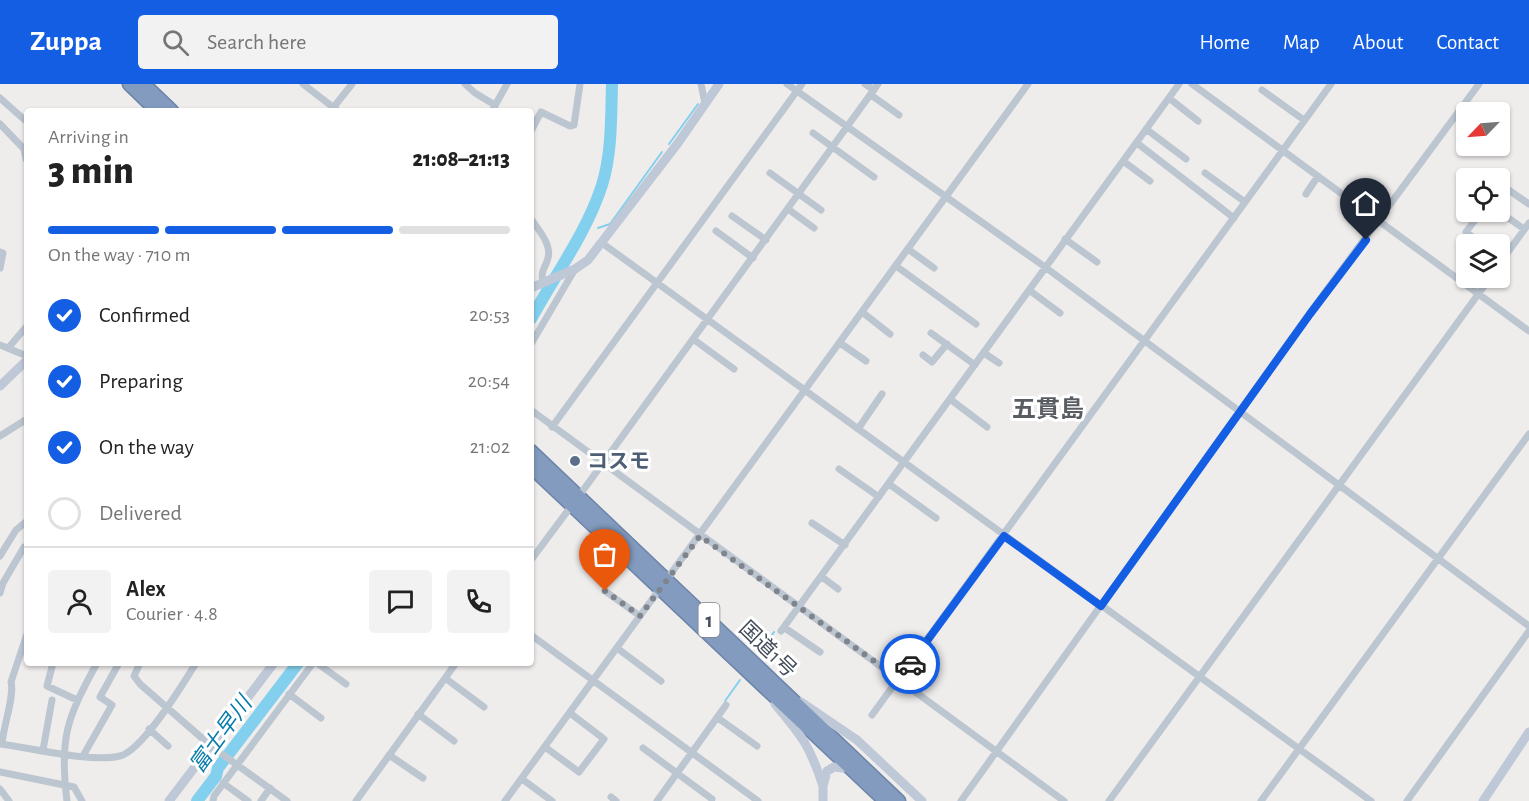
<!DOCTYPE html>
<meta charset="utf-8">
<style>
:root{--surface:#fff;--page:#f2f2f2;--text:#222;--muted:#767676;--line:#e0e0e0;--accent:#135ee3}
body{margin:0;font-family:"Alegreya Sans","Noto Sans JP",sans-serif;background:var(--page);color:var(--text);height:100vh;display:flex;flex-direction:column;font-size:22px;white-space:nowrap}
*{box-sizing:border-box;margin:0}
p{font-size:20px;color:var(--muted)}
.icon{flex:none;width:33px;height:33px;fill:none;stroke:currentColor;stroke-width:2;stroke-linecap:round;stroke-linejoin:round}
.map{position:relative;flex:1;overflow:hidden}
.side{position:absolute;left:24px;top:24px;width:510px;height:558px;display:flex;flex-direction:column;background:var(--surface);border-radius:6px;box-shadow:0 2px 4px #0004}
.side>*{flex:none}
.needle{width:39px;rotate:245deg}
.buttons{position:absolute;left:1456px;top:18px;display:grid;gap:12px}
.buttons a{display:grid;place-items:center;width:54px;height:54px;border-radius:6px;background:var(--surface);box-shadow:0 2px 4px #0004;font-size:30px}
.pin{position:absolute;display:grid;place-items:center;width:51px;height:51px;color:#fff;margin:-62px -26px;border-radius:50% 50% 50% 0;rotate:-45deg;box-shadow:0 0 6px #0007}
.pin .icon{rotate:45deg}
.courier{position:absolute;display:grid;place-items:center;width:60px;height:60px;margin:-30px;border:4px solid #135ee3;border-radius:50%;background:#fff;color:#222;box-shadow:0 2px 8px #0007}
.overview em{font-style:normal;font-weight:800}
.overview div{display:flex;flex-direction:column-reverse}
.overview{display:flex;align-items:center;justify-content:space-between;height:102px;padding:0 24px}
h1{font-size:39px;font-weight:800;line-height:45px}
.bar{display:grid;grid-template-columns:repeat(4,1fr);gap:9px 6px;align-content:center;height:72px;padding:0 24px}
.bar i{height:8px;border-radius:4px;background:var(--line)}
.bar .active{background:var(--accent)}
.bar p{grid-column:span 4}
.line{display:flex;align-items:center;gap:15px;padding:0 24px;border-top:2px solid var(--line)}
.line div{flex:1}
.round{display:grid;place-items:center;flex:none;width:63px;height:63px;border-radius:6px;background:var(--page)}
ol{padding:0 24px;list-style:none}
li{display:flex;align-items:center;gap:18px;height:66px}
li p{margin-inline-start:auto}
li .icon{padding:6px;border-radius:50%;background:var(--accent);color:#fff;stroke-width:4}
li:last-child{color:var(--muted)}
li i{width:33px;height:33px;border:3px solid var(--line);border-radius:50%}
header{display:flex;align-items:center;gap:36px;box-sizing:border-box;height:84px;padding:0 30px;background:var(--accent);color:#fff}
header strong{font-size:28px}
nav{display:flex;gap:33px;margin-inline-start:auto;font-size:21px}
.search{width:420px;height:54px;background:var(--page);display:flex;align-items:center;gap:15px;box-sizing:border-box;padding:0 21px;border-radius:6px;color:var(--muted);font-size:22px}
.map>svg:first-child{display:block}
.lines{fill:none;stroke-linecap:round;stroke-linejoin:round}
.stream{stroke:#83d0ee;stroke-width:2}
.river{stroke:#83d0ee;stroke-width:12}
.highway-casing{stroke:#6d85a9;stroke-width:15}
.street{stroke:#bcc6d0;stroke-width:7}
.secondary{stroke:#bec8d7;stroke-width:9}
.highway{stroke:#829bbe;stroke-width:12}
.done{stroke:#80858d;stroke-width:6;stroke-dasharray:0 10.8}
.route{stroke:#135ee3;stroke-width:8}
.service-dot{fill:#5c6f8a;stroke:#fff;stroke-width:2}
.labels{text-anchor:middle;stroke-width:6;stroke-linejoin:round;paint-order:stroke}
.shield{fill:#fff;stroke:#7c838c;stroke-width:1.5}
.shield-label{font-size:20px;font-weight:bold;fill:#444e5a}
.service-label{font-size:21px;font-weight:bold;fill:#4e5e75;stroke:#fff;text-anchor:start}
.street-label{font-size:21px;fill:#444e5a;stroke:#fff}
.water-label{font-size:22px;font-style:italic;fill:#087caa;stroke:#fff}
.quarter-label{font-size:24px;font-weight:bold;fill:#595c62;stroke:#fff}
</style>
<header>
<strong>Zuppa</strong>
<div class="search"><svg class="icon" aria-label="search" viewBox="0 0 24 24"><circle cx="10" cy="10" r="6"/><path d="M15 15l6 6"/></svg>Search here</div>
<nav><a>Home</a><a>Map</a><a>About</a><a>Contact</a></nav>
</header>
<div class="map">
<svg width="1529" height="717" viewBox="0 0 1529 717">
<rect width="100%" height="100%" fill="#efecec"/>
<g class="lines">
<path class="stream" d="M669,60L698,20
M598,144L610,140L662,68
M531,225H537
M761,568L774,548
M725,617L740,596"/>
<path class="river" d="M531,235C555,191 587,148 602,101C612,69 611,33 612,0
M197,717L216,692L218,684L298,579"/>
<g class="highway-casing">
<path id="highway" d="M129,0L157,27
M144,0L172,27
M531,367L899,717
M531,383L885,717"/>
</g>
<path class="street" d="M303,0L338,27
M465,0L475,9L495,21
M701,0L705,19
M787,0L1045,183L1529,542
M865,0L874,6
M1192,0L1529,247
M1262,6L1304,36
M871,11L899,31
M0,14L27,38
M1169,14L1198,37
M333,24L352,0
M492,27L507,0
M0,40L24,65L26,75
M1146,45L1186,75
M531,47L541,28L570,42L574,41L580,0
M813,49L874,93
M1137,59L1234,134
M1123,77L1150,97
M770,89L821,126
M1205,89L1245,118
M1500,100L1529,120
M1306,110L1318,92
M788,125L814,144
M1481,128L1466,148L1482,160
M1500,128L1524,145
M732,132L766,156
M531,135C538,145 552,161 548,174C546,183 540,187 543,197
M716,147L753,174
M1065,155L1097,178
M602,159L1371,717
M908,165L934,184
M0,168L3,169L0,184
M1500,179L1529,139
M896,182L976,240
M1029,206L1060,229
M862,228L890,250
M931,249L975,281
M693,255L734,285
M840,259L866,277
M531,260L575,185
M0,261L27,272
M9,263L27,242
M984,269L999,279
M923,271L932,278L947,260
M950,315L987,343
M531,326L1064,717
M552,343L802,0
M858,345L882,310
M0,352L27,335
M839,385L879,413
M889,400L936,434
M579,412L878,0
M812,439L845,461
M0,472L16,446L27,437
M531,476L572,421
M822,493L838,505
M605,507L640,532
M0,509L3,499L24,463L27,464
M785,544L820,568
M781,547L1179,0
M531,551L758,717
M617,564L661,597
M53,579L47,602L77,616
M140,579L134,592L140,600L211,662L287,717
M317,579L346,600
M445,594L484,623
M289,610L321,634
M418,630L454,657
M872,631L1331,0
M718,634L757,662
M149,645L168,662
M0,660C32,664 91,679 120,672C143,666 183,600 196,579
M2,660C3,643 15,611 11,598L27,550
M545,663L579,688L604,655L570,629
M643,664L712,715
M43,666L52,616
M389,671L423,694
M83,672L112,621L100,613L119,579
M0,688L74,703L82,717
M522,695L552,717
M223,699L248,717
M0,705L9,717
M611,713L616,717
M67,717C59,654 67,634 97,579
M213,717L214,712L313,579
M261,717L270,704
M356,717L456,579
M505,717L1028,0
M657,717L726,621
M961,717L1309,230L1479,0
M1109,717L1490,194
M1261,717L1529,350
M1407,717L1529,547"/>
<path class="secondary" d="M531,204L575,185L588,176L678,59L719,0
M0,302L27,276
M801,618L857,656L922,717
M775,620C802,652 810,662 823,702
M169,717L274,579
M823,717V702L827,687L834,683L842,684
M1483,717L1529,648"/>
<use href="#highway" class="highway"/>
</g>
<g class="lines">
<path class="done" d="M605,507L640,532L700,452L899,595L910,580"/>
<path class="route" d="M910,580L1004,452L1101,522L1310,230L1366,156"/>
</g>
<circle class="service-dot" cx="575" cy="377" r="6"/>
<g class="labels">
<rect class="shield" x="698.5" y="519" width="21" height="34" rx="4.5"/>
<g class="shield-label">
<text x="709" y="543">1</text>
</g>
<g class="service-label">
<text x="587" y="384">コスモ</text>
</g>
<g class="street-label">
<text transform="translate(768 565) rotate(44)" y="7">国道1号</text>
</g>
<g class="water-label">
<text transform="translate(220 650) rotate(-54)" y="8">富士早川</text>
</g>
<g class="quarter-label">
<text x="1048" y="333">五貫島</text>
</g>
</g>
</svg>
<div class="buttons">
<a><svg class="needle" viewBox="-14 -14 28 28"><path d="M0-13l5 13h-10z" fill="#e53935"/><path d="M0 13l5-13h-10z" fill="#767676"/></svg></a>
<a><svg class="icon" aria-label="locate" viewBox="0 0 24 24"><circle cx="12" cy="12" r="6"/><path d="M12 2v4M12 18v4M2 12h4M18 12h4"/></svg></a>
<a><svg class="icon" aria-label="layers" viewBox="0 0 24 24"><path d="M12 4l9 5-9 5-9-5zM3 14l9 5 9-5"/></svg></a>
</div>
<div class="pin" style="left:605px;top:507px;background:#ea580c"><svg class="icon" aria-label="bag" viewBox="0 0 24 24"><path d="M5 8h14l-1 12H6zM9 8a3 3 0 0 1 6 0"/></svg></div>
<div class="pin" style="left:1366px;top:156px;background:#1f2937"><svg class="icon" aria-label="home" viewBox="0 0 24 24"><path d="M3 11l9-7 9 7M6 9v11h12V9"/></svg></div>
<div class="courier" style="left:910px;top:580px"><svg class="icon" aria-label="car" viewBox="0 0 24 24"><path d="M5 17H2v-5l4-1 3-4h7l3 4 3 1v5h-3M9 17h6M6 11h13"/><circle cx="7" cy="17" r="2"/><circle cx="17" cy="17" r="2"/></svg></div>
<section class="side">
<div class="overview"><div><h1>3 min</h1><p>Arriving in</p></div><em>21:08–21:13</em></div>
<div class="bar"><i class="active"></i><i class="active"></i><i class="active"></i><i></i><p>On the way · 710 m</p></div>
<ol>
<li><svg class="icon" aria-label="check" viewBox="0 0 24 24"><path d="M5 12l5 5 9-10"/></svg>Confirmed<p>20:53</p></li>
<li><svg class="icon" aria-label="check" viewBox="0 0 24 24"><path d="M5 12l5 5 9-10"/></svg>Preparing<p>20:54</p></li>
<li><svg class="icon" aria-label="check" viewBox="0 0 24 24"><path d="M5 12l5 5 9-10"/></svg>On the way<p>21:02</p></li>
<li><i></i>Delivered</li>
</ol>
<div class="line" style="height:108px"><a class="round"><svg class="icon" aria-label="person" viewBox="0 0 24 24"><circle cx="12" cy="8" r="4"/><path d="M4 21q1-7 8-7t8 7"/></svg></a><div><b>Alex</b><p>Courier · 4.8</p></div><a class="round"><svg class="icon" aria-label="chat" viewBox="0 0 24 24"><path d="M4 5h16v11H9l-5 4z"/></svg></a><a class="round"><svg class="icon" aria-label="phone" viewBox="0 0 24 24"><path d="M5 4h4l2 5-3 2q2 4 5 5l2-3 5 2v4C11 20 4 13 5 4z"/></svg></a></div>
</section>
</div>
